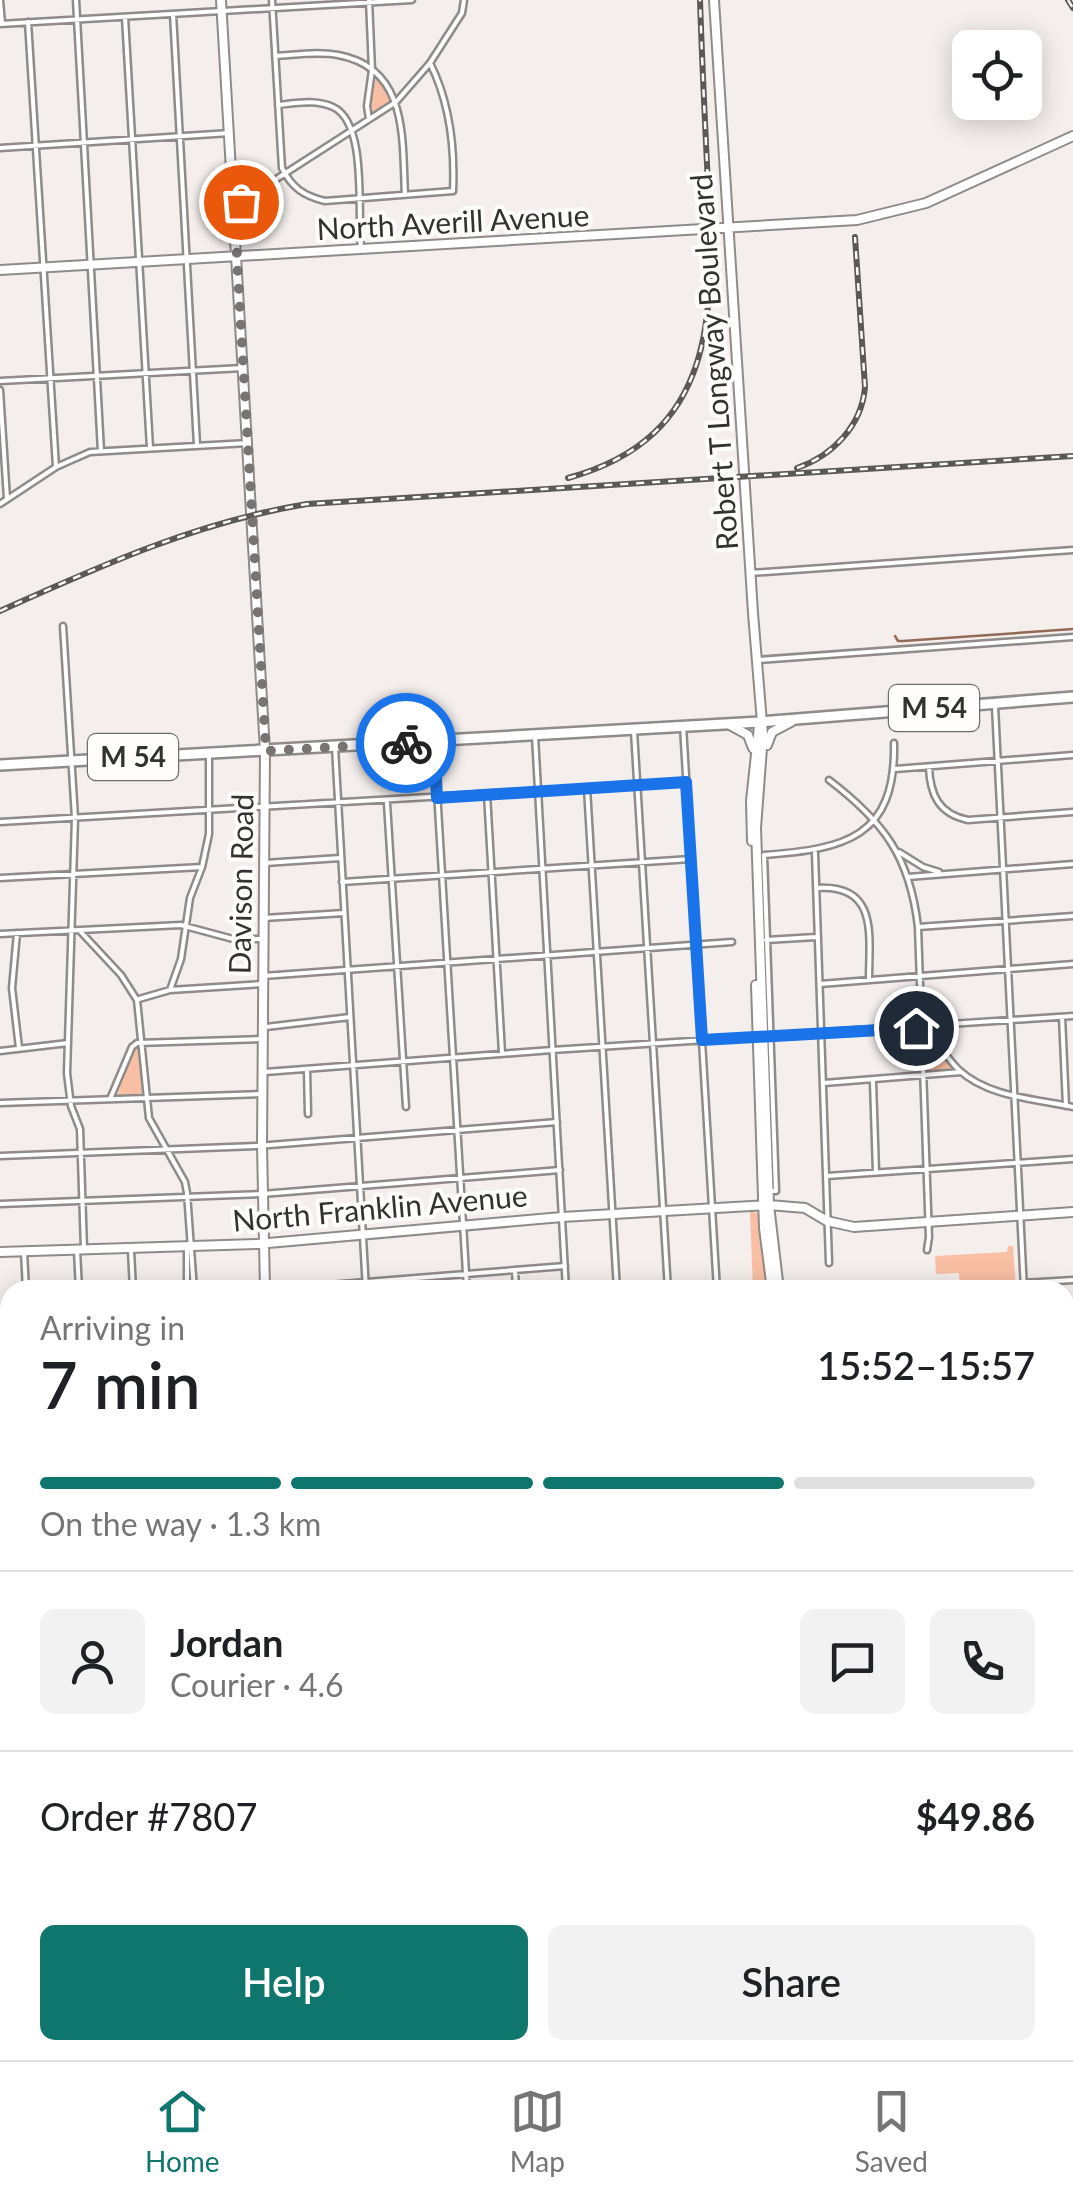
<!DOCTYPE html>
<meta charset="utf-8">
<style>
:root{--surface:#fff;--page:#f2f2f2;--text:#202124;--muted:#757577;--line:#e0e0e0;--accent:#0f766e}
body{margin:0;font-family:Lato,sans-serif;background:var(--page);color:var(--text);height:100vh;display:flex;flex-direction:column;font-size:38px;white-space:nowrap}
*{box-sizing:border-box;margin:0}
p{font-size:32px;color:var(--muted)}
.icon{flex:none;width:55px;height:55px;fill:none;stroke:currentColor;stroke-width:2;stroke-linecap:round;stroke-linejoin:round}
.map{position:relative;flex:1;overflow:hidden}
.panel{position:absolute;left:0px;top:1280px;width:1075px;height:780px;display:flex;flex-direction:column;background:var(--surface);border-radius:30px 30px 0 0;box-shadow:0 5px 25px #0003}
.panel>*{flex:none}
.tools{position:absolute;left:952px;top:30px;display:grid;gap:20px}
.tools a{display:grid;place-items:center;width:90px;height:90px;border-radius:15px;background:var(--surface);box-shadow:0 5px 25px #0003;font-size:50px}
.pin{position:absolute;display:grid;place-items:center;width:85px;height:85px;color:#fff;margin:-42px;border:5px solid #fff;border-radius:50%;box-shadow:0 2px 10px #0007}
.courier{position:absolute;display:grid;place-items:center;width:100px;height:100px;margin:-50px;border:8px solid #1a73e8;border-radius:50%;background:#fff;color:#222;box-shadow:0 2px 12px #0007}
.overview em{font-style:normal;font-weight:600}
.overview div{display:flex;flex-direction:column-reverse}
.overview{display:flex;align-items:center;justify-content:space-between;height:170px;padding:0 40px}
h1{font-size:65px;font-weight:600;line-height:75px}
.bar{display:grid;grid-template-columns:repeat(4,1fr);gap:15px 10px;align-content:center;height:120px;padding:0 40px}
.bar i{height:12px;border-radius:8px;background:var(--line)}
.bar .current{background:var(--accent)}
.bar p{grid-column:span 4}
.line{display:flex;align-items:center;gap:25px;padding:0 40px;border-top:2px solid var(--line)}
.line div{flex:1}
.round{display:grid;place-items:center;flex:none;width:105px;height:105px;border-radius:15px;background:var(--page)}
.action{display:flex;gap:20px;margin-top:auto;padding:20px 40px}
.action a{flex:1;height:115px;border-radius:15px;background:var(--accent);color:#fff;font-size:40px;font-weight:600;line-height:115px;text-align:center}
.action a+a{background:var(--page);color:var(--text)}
.tab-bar{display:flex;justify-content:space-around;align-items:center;height:140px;border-top:2px solid var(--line);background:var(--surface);font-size:28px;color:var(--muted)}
.tab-bar a{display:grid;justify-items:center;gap:5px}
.tab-bar .current{color:var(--accent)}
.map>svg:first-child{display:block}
.green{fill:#f9bfa4}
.water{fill:#bf8264;stroke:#956a55;stroke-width:2.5}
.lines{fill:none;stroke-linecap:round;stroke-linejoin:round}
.stream{stroke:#956a55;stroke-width:2.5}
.street-casing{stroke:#8f8b89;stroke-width:9}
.secondary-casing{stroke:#8f8b89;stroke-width:12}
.primary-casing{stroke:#8f8b89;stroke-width:14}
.highway-casing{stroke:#8f8b89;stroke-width:16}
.street{stroke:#fff;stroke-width:4}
.secondary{stroke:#fff;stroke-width:8}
.primary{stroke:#fff;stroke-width:9}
.highway{stroke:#fff;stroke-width:11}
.rail-casing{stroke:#5b5857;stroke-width:6}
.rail{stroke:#fffdfc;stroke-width:2.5;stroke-dasharray:8;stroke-linecap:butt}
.done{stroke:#777473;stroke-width:10;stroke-dasharray:0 18}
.route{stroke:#1a73e8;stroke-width:12}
.labels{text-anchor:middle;stroke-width:8;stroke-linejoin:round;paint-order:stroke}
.shield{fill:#fffdfc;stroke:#716f6e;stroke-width:2.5}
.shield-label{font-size:28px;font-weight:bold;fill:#343231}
.street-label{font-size:30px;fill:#343231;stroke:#fffdfc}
</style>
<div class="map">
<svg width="1073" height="2060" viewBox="0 0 1073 2060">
<rect width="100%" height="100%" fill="#f4efed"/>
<path class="green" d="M376,77L393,99L373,115L369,112Z
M928,1035L954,1067L952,1071L927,1072L925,1036Z
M139,1046L144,1093L117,1096L133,1050Z
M750,1211L761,1214L769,1290H753Z
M1008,1246H1013L1016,1290L1010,1286L1009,1290H960L959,1273L936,1274L935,1256L1007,1252Z
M1073,1742V1842C1059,1821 1062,1765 1073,1742Z
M230,2050H366L374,2060H225Z
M477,2050H683L680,2060H485Z"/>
<path class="water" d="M275,2050H350L360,2060H264Z"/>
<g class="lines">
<path class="stream" d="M895,636L898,641H903L1073,629
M1065,1662L1073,1667"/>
<g class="street-casing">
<path id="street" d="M0,0L2,24
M76,0L101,451
M272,0L282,168C292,188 304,196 325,201L453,191C455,146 450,103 430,63
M369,0L372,70L367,106L369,119
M173,14L197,445
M125,17L150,448
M28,22L56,467
M0,24L412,0
M275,56C295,55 318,51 338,55C409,68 402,140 405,195
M278,105C296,103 316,99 333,107C368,123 357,213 361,248
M0,148L230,133
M236,205L396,102L430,63L462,13L464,0
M0,381L243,368
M0,390L7,499
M0,504L56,467L90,452L248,443
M750,573L1073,550
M63,626L75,818L67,1073L71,1106L80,1129L84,1249
M757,660L1073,637
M995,706L1024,1290
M683,726L717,1290
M634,731L668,1290
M535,736L566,1290
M434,741L467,1290
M335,747L366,1290
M929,767C930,795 939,814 968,820L1073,812
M895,769L1073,755
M829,780C884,822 910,857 918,927L929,1237L927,1250
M587,788L617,1290
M487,794L502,1053
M387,803L406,1107
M0,822L687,782
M899,852L923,867L939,872
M815,853L829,1263
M265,863L340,858
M908,877L1073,864
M0,878L202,867
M342,882L691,859
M817,888C879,884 869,936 869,980
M264,918L344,913
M918,927L1073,916
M80,931L121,975L137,1000L149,1118L185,1182L187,1193L194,1290
M17,933L12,988L19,1048
M0,934L181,925L233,939H263
M766,940L816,937
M263,976L732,942
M820,984L1073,964
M170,990L181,959L190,898L202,867L209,834V755
M139,999L170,990L263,984
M1062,1017L1066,1106
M266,1027L350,1017
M922,1028C937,1038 945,1057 959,1070C988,1097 1036,1099 1073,1107
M0,1051L68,1043
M307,1069L308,1114
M265,1072L552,1050L1073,1016
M873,1082L876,1172
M824,1083L961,1072
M110,1099L132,1047L137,1043L262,1039
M0,1103L262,1094
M0,1156L257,1146L557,1122
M827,1176L1073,1159
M769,1191H776L764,855C845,849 896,838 894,743
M0,1204L262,1194L560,1170
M187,1249V1290
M77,1250L79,1290
M131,1250L133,1290
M24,1251L26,1290
M515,1270L516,1290
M1023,1283L1073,1280
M267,1290L565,1266
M1065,1368L1073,1370
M0,1388H10
M1065,1480L1073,1479
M0,1510L10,1509
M0,1624H10
M0,1806L10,1805
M0,1877L10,1876
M0,1942L10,1941
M1065,1967L1073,1961
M434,2060L445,2051
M685,2060L689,2050
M1055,2060L1073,2048"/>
</g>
<g class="secondary-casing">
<path id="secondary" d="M221,0L265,751L262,1145L265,1290
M714,0L753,613L763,735L756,828L769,1205L779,1290
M0,270L857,220L926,203L1073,136
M730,725L748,735L753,748
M767,745L772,732L791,722
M752,841L751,801L759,726
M756,985L764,1228L772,1290
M0,1252L257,1244L562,1217L769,1205L805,1208L827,1221L854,1227L1073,1212
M1065,1650L1073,1657
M0,1746L10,1745
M1065,1993L1073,2005
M0,2001L10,2004
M113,2050L120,2060
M369,2050L379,2060
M836,2050L861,2060
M963,2050L980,2060
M218,2060L221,2050
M786,2060L790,2050"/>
</g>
<g class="primary-casing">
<path id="primary" d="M0,765L760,722L1073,697"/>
</g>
<g class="highway-casing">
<path id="highway" d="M0,1825L10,1824
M0,1836H10
M898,2050L917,2060
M922,2050L940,2060
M945,2050L960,2060"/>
</g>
<use href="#street" class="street"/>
<use href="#secondary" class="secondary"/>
<use href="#primary" class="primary"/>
<use href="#highway" class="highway"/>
<g class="rail-casing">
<path id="rail" d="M1068,0L1073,8
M797,468C832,456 862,426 865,387L855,237
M568,478C718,437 714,313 708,185C705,123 702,62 700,0
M0,611C100,566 197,522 307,504L1073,456"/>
</g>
<use href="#rail" class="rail"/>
</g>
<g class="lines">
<path class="done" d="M241,202L235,206L237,258L266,751L406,743"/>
<path class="route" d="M406,743L434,741L437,798L686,782L702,1040L916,1028"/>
</g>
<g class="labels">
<g class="shield">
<rect x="889" y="685" width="90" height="46" rx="8"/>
<rect x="88" y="734" width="90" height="46" rx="8"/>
</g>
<g class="shield-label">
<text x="934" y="718">M 54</text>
<text x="133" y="767">M 54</text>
</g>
<g class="street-label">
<text transform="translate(453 223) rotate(-3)" y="10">North Averill Avenue</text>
<text transform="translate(715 362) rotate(-94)" y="10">Robert T Longway Boulevard</text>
<text transform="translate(242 884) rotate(-89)" y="10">Davison Road</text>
<text transform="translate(380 1209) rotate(-5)" y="10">North Franklin Avenue</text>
</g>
</g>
</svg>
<div class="tools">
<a><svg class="icon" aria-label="locate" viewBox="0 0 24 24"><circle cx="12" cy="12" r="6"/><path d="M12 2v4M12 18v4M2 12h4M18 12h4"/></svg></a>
</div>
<div class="pin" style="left:241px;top:202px;background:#ea580c"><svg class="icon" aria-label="bag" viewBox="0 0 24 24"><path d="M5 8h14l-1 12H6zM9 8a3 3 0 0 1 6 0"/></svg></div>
<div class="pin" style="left:916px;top:1028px;background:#1f2937"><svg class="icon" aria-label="home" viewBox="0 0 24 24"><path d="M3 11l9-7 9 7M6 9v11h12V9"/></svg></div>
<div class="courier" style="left:406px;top:743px"><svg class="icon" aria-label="bike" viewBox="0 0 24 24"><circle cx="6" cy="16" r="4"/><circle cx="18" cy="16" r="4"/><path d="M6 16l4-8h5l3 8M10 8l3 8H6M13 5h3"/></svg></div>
<section class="panel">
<div class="overview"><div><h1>7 min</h1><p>Arriving in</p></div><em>15:52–15:57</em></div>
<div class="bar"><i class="current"></i><i class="current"></i><i class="current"></i><i></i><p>On the way · 1.3 km</p></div>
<div class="line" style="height:180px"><a class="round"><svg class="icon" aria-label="person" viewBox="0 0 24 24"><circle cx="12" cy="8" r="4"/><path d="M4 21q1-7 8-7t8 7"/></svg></a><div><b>Jordan</b><p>Courier · 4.6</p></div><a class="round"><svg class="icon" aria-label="chat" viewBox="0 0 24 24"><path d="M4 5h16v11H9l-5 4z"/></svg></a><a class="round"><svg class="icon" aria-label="phone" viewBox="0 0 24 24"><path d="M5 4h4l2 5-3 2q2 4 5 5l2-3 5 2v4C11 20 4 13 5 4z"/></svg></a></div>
<div class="line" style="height:130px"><div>Order #7807</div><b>$49.86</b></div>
<div class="action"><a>Help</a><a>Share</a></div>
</section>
</div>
<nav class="tab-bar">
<a class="current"><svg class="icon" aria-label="home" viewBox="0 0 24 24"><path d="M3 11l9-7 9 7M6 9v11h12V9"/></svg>Home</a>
<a><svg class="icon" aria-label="map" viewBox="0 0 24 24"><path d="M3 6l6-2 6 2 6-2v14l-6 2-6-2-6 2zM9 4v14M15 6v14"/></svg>Map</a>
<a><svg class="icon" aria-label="saved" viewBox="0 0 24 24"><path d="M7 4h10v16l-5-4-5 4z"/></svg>Saved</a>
</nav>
